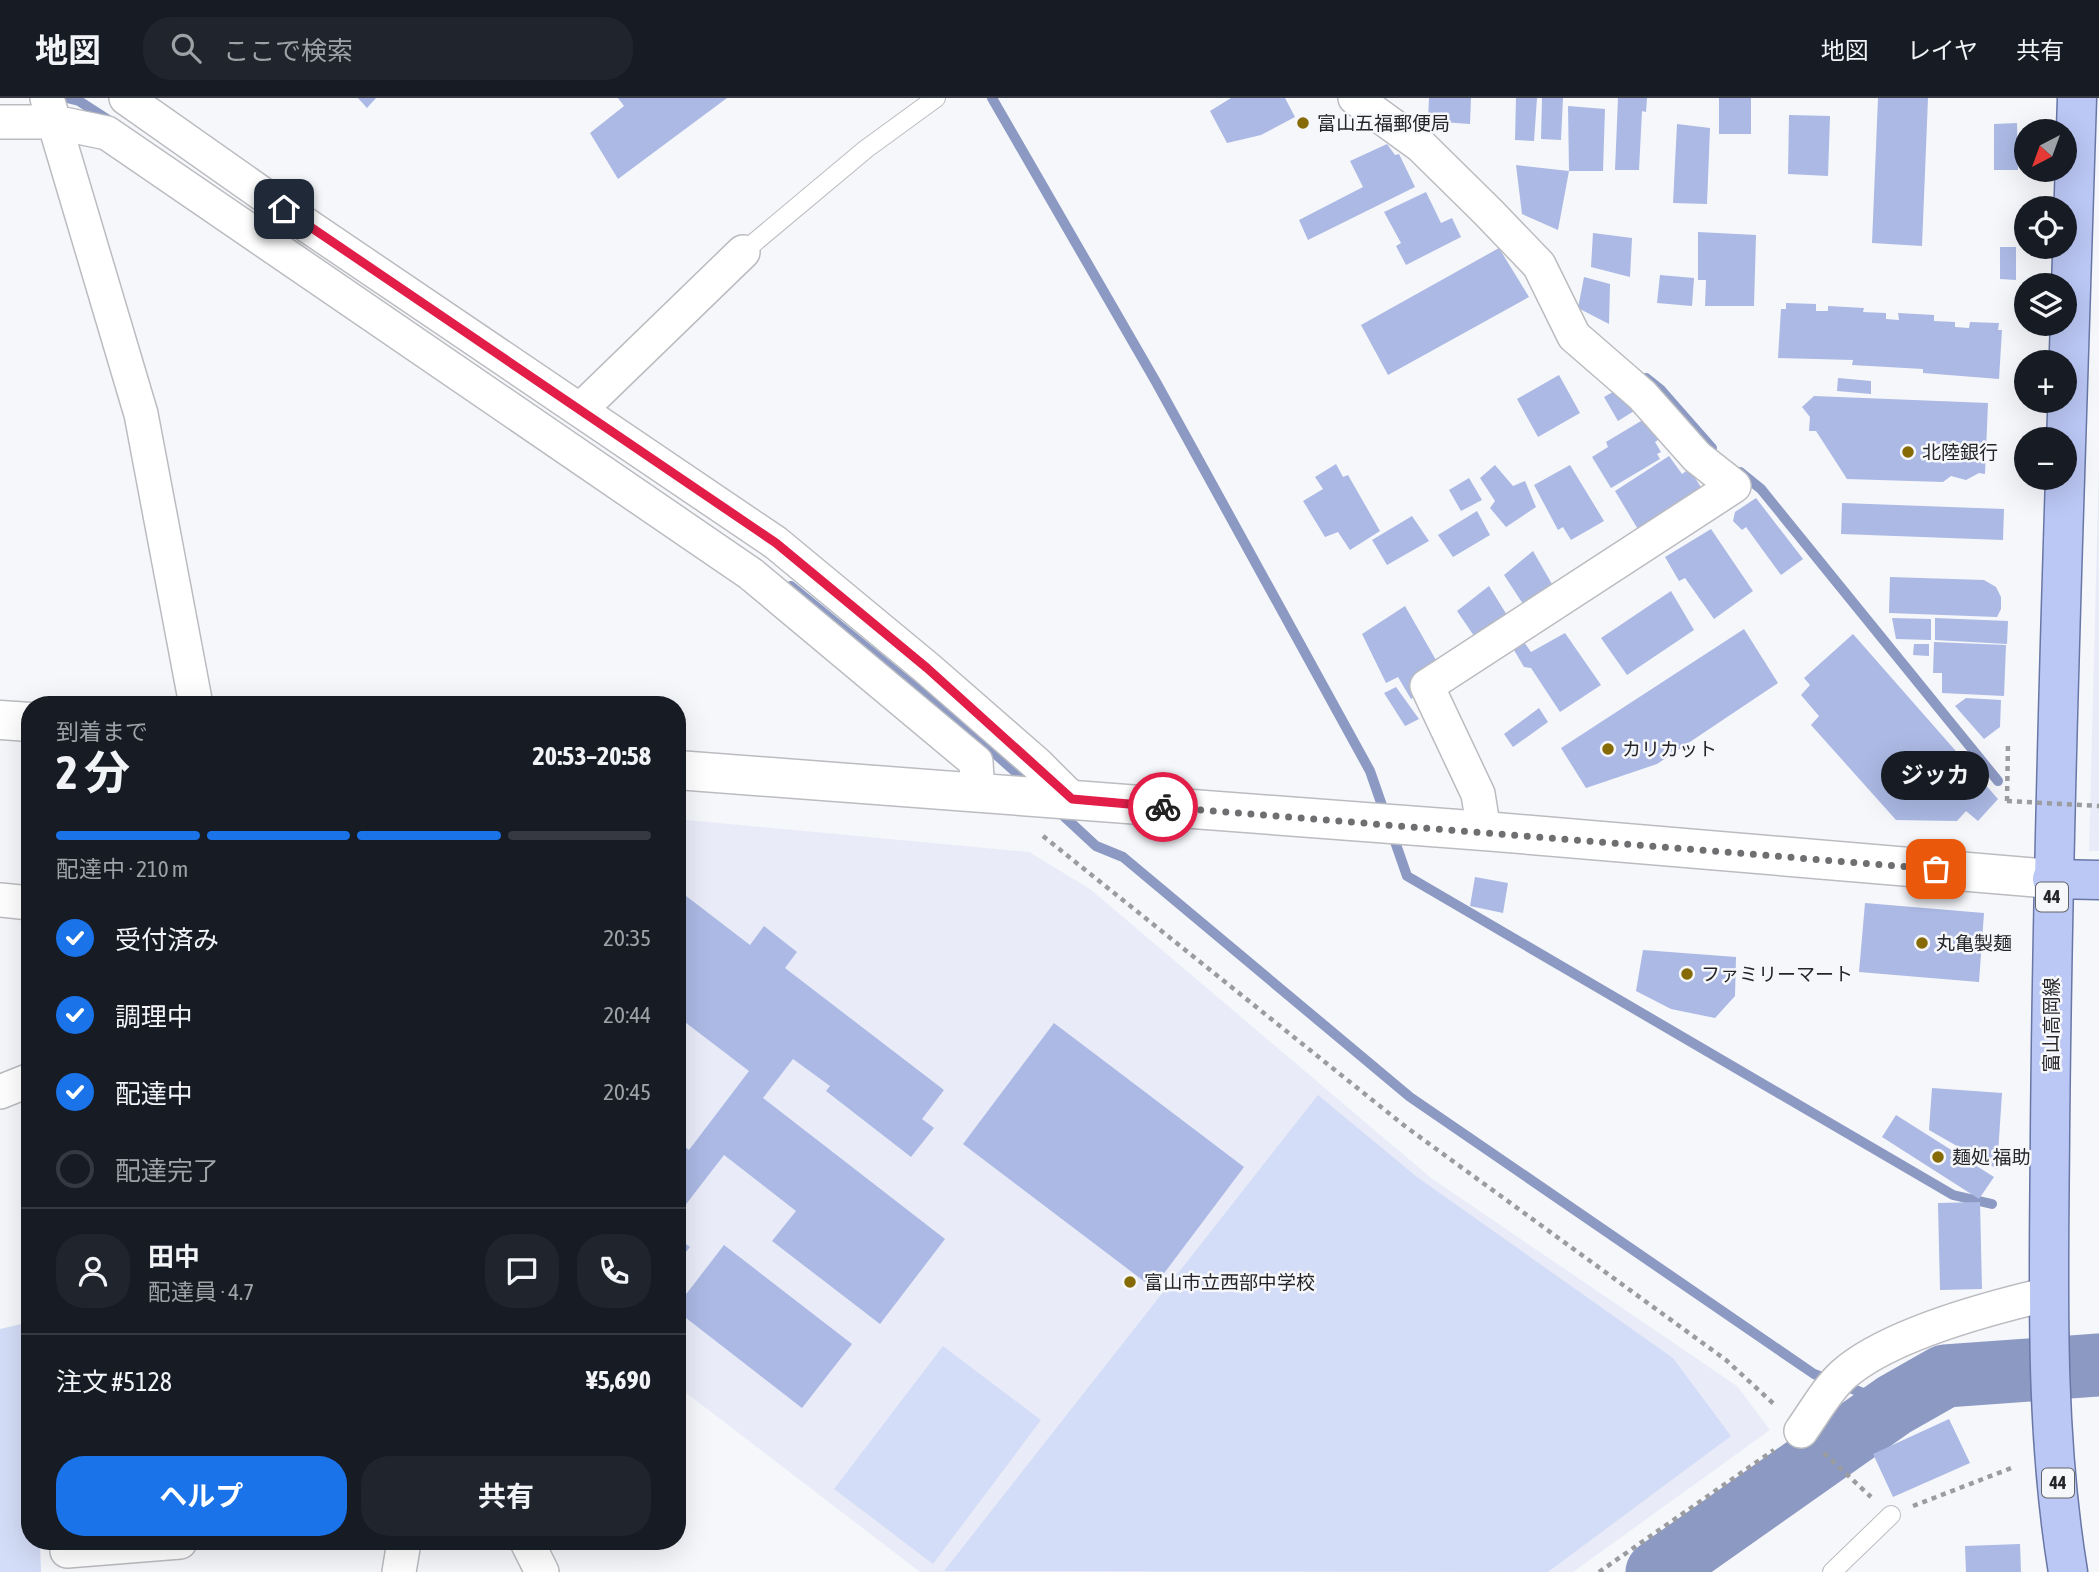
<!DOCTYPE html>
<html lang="ja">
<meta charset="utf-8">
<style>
:root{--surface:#171b24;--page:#20242c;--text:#f1f3f6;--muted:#9ea1a6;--line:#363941;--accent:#1a73e8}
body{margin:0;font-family:"Asap Condensed","Noto Sans JP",sans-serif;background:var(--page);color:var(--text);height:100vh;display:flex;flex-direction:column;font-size:26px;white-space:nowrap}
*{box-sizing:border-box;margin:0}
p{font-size:23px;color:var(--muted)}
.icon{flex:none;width:38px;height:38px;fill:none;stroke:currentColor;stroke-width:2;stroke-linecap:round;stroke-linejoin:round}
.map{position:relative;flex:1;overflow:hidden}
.drawer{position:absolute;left:21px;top:598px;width:665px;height:854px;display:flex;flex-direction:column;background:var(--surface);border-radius:28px;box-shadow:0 7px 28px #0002}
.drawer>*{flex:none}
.needle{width:46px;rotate:221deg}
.controls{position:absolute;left:2014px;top:21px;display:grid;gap:14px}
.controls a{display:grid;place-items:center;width:63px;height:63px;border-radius:50%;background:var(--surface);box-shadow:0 7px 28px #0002;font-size:35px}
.pin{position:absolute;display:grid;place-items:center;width:60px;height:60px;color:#fff;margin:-30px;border-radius:14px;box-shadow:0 4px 10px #0006}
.courier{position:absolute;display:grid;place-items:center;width:70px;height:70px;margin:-35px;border:5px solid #e11d48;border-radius:50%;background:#fff;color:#222;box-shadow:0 2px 9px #0007}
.bubble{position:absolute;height:49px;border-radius:24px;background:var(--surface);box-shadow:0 7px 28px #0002;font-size:23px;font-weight:700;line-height:49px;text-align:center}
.headline em{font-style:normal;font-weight:700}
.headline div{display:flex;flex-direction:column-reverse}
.headline{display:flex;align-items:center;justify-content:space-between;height:119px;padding:0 35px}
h1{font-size:46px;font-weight:700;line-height:52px}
.bar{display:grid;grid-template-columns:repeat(4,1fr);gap:10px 7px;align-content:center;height:84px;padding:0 35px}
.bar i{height:9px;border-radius:5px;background:var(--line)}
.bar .active{background:var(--accent)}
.bar p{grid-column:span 4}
.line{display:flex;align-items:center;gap:18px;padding:0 35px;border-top:2px solid var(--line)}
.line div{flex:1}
.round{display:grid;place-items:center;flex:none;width:74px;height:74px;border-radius:28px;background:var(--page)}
ol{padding:0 35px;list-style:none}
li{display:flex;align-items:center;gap:21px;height:77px}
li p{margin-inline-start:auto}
li .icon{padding:7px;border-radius:50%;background:var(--accent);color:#fff;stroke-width:4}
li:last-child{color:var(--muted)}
li i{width:38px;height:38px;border:4px solid var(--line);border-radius:50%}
.primary-button{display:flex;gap:14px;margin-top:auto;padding:14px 35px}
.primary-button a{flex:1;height:80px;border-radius:28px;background:var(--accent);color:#fff;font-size:28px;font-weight:700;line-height:80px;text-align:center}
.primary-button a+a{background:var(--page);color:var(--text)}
header{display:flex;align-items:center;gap:42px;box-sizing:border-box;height:98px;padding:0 35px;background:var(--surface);border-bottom:2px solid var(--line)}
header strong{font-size:33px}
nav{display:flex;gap:38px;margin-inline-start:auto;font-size:24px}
.search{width:490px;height:63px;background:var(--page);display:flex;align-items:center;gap:18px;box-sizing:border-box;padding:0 24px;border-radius:28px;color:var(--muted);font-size:26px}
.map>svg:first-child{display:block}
.built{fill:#e9ecf8}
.green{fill:#d4ddf7}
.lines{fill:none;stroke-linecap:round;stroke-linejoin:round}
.stream{stroke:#8c99c3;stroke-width:10}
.river{stroke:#8c99c3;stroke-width:63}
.building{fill:#abb9e4}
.lane-casing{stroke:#bbbcc0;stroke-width:20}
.street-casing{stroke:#bbbcc0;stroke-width:36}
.secondary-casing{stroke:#bbbcc0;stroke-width:41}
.primary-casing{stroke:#6977a7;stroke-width:41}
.path{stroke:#9b9c9f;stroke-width:4.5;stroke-dasharray:5 5;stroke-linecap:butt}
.lane{stroke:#fff;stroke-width:18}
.street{stroke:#fff;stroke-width:33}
.secondary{stroke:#fff;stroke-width:38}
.primary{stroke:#bbc7f4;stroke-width:38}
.path-bridge{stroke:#9b9c9f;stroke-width:4.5;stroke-dasharray:5 5;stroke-linecap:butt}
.done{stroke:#6f6f72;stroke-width:7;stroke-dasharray:0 12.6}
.route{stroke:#e11d48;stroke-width:9}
.poi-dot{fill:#856a05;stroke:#f6f7fb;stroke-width:2.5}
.labels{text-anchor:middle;stroke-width:5;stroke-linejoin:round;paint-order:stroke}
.shield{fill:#f6f7fb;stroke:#646567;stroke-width:2}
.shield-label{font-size:18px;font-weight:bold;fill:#262628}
.poi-label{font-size:19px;fill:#262628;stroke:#f6f7fb;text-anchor:start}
.street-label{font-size:19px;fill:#262628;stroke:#f6f7fb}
</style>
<header>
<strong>地図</strong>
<div class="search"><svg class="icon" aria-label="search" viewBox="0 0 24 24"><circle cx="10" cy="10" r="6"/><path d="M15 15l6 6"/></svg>ここで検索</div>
<nav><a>地図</a><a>レイヤ</a><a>共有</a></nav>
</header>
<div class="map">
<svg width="2099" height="1474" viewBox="0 0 2099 1474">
<rect width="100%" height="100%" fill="#f6f7fb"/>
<path class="built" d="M2099,361V753H2089Z
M677,721L1029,754L1090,791L1431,1080L1737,1288L1770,1332L1573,1474H920L677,1288Z"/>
<path class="green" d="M1318,997L1417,1079L1673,1260L1731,1338L1548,1474L944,1473Z
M30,1224V1444H40L41,1474H0V1231Z
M943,1248L1041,1322L933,1466L834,1391Z"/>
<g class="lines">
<path class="stream" d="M67,0L79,3L110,23
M992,0L1156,284L1370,673L1386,719
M1646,280L1661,292L1712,350
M1740,374L1761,391L1998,683
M791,488L983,645L1029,686
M1056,711L1096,748L1123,759L1410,999L1814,1276L1894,1307
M1392,735L1407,778L1953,1097L1992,1106"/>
<path class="river" d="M1657,1474L1894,1307L1945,1278L2099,1267"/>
</g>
<path class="building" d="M358,0H376L367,10Z
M618,0H727L618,81L590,35L624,8Z
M1231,0H1285L1295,19L1261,37L1227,45L1210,13Z
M1429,0H1471L1470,26L1428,23Z
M1516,0H1537L1534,43L1515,42Z
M1542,0H1563L1561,42L1541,41Z
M1618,0H1647L1646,14L1642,13L1639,72H1615Z
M1719,0H1751V36H1719Z
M1878,0H1928L1922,148L1872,145Z
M1568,8L1605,11L1603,73H1569Z
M1789,17L1830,18L1828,78L1788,76Z
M2017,25L2018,72H1994V26Z
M1677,26L1710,30L1707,106L1673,105Z
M1387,46L1395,57L1399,56L1415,89L1308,142L1299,122L1363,89L1350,63Z
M1516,67L1569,73L1558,132L1522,116Z
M1426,94L1441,125L1452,120L1461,139L1406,167L1396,148L1401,145L1384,114Z
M1698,134L1756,137L1754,208H1705L1706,182H1698Z
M1593,135L1632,140L1630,179L1591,169Z
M2000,149H2016V182L2000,181Z
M1499,150L1529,199L1388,277L1361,227Z
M1660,177L1694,180L1692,208L1657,205Z
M1584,179L1610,186L1609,226L1578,210Z
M1786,205L1816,206V213H1828V208L1864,210L1863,214L1886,215V221L1899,222L1898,215L1934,217V223L1955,224V229L1969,230L1970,224L1999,225L1998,232H2002L1999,281L1923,275V271L1852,267L1853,262L1778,260L1781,211H1786Z
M1559,277L1580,315L1538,339L1517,301Z
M1838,280L1871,283V296L1837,293Z
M1620,290L1642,308L1618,323L1604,299Z
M1814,298L1988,305L1985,376L1979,375L1966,382L1951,378L1943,384L1847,381L1816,333H1809L1810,319L1802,309Z
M1646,320L1664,338L1655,344L1661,354L1657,356L1660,361L1611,390L1592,359L1608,349L1606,344Z
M1669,358L1682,376L1689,371L1703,392L1639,433L1615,393Z
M1336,366L1343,379L1348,377L1380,433L1350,452L1338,434L1325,439L1303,403L1323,391L1315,379Z
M1495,367L1513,388L1525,383L1536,409L1506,429L1490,410L1495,403L1480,380Z
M1570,367L1604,423L1571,442L1563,429L1558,432L1534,387Z
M1469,380L1482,402L1461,413L1449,392Z
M1756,400L1803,461L1781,477L1746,429L1742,432L1733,423L1735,414Z
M1842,405L2004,411L2003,442L1841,436Z
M1477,413L1490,437L1453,459L1438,437Z
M1412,418L1429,443L1387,467L1372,442Z
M1711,431L1753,493L1714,521L1685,480L1679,483L1665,459Z
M1533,453L1556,493L1525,509L1504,477Z
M1890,479L1984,482L1996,489L2001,499V511L1997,519L1889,515Z
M1489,488L1510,522L1483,551L1457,513Z
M1671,493L1694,532L1627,577L1601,540Z
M1405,508L1444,576L1411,601L1398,579L1386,585L1362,536Z
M1892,520L1931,521V542L1896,541Z
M1935,520L2008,523L2007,546L1935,542Z
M1744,531L1778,585L1657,666L1586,690L1561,650Z
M1565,535L1601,587L1560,614L1531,570L1524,569L1511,547L1522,541L1531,554Z
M1853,536L1998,701L1978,723L1966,713L1957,723L1896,722L1811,627L1819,618L1801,597L1810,587L1804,580Z
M1934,544L2006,547L2004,598L1942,595V575H1933Z
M1914,546H1929V558L1913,557Z
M1396,589L1419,621L1405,628L1384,595Z
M1966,600L2001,602L2000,629L1984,641L1955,608Z
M1539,610L1548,624L1513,649L1504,636Z
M1475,779L1508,785L1503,815L1470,808Z
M677,791L750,847L764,828L797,854L785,870L944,992L922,1021L934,1030L911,1059L826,993L830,988L793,961L763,1000L945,1141L880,1226L772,1143L796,1113L724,1057L677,1118V1043L689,1052L749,973L677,918Z
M1865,805L1984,815L1979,884L1859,874Z
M1643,852L1736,859L1735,898L1715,920L1671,911L1636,893Z
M1054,925L1244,1069L1153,1190L963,1046Z
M1932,990L2002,995L1997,1071L1929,1032Z
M1896,1017L1994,1079L1979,1101L1882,1039Z
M1980,1104L1982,1191L1940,1192L1938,1105Z
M677,1139L690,1149L677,1165Z
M724,1147L852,1246L802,1310L677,1213V1208Z
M1949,1321L1970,1365L1893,1399L1873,1356Z
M2020,1446L2021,1474H1966L1965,1448Z"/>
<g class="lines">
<g class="lane-casing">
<path id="lane" d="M743,154L866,51L936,0
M1832,1474L1891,1417"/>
</g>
<g class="street-casing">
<path id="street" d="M47,0L141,316L196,607
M126,0L305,126L776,445L927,570L1037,666L1072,701
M1355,0L1421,48L1488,114L1539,167L1574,238L1642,297L1697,359L1734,388L1427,588L1478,696L1484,733
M0,24H54L107,35L751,476L976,664L978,696
M580,312L743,154
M0,802L30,805
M0,994L30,982
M1801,1333C1814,1315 1827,1291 1844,1276C1890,1236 1989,1210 2049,1196
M527,1444L542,1474
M67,1453L180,1444
M399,1474L404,1444"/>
</g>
<g class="secondary-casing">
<path id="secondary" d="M0,622L30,624
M677,672L1484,733L2052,781"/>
</g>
<g class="primary-casing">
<path id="primary" d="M2065,379L2077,0
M2065,380C2058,598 2052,816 2050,1035C2049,1181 2044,1329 2068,1474
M2052,781L2099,782"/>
</g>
<path class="path" d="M2007,703L2008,645
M1043,738L1406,1029L1726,1262L1776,1308
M1824,1355L1871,1399
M1913,1408L2014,1369
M1599,1474L1774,1352"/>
<use href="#lane" class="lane"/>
<use href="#street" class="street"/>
<use href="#secondary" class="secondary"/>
<use href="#primary" class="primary"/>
<path class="path-bridge" d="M2007,703L2099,708"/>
</g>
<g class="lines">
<path class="done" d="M1163,709L1936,771"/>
<path class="route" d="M284,111L776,445L927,570L1072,701L1163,709"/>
</g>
<g class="poi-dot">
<circle cx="1303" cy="25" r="7"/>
<circle cx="1908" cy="354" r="7"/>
<circle cx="1608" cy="651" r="7"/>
<circle cx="1922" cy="845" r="7"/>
<circle cx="1687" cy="876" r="7"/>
<circle cx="1938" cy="1059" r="7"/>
<circle cx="1130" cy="1184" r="7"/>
</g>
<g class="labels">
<g class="shield">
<rect x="2036" y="784.5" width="32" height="29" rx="5"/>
<rect x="2042" y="1370.5" width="32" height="29" rx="5"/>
</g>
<g class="shield-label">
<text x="2052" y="805">44</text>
<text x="2058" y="1391">44</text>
</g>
<g class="poi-label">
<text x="1317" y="32">富山五福郵便局</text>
<text x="1922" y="361">北陸銀行</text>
<text x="1622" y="658">カリカット</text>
<text x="1936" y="852">丸亀製麺</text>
<text x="1701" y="883">ファミリーマート</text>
<text x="1952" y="1066">麺処 福助</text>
<text x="1144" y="1191">富山市立西部中学校</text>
</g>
<g class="street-label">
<text transform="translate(2051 927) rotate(-90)" y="7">富山高岡線</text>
</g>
</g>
</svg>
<div class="controls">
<a><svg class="needle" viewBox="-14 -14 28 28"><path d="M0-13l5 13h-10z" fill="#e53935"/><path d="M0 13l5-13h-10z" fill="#9ea1a6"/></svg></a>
<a><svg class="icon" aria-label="locate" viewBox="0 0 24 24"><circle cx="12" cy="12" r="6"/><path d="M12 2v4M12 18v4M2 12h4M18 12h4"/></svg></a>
<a><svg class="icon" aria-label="layers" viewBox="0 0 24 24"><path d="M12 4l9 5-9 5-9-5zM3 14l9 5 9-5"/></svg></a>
<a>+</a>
<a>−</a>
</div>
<div class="pin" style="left:1936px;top:771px;background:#ea580c"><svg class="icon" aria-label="bag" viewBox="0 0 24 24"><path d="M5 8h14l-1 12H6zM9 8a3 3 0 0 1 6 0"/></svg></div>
<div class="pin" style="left:284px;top:111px;background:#1f2937"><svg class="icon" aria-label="home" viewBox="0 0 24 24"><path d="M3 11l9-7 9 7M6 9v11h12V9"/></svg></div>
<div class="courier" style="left:1163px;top:709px"><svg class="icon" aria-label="bike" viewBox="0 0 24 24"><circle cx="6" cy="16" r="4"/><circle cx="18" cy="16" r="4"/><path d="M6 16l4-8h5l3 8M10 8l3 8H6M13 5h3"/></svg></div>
<div class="bubble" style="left:1881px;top:653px;width:108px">ジッカ</div>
<section class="drawer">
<div class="headline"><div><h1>2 分</h1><p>到着まで</p></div><em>20:53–20:58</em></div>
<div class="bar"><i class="active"></i><i class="active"></i><i class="active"></i><i></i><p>配達中 · 210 m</p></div>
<ol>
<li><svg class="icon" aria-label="check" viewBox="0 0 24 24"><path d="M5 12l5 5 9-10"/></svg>受付済み<p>20:35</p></li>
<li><svg class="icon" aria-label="check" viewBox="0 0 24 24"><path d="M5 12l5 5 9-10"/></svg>調理中<p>20:44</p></li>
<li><svg class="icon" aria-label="check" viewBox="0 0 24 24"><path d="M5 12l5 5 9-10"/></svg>配達中<p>20:45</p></li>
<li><i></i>配達完了</li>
</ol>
<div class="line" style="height:126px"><a class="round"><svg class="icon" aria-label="person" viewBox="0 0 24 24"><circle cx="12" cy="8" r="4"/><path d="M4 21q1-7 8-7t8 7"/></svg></a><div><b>田中</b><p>配達員 · 4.7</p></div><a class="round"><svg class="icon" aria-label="chat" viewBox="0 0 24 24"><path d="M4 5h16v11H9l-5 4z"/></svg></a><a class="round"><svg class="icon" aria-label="phone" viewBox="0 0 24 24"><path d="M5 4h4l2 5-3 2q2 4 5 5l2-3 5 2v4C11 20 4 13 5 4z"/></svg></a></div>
<div class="line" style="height:91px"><div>注文 #5128</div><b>¥5,690</b></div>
<div class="primary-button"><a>ヘルプ</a><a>共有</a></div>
</section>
</div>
